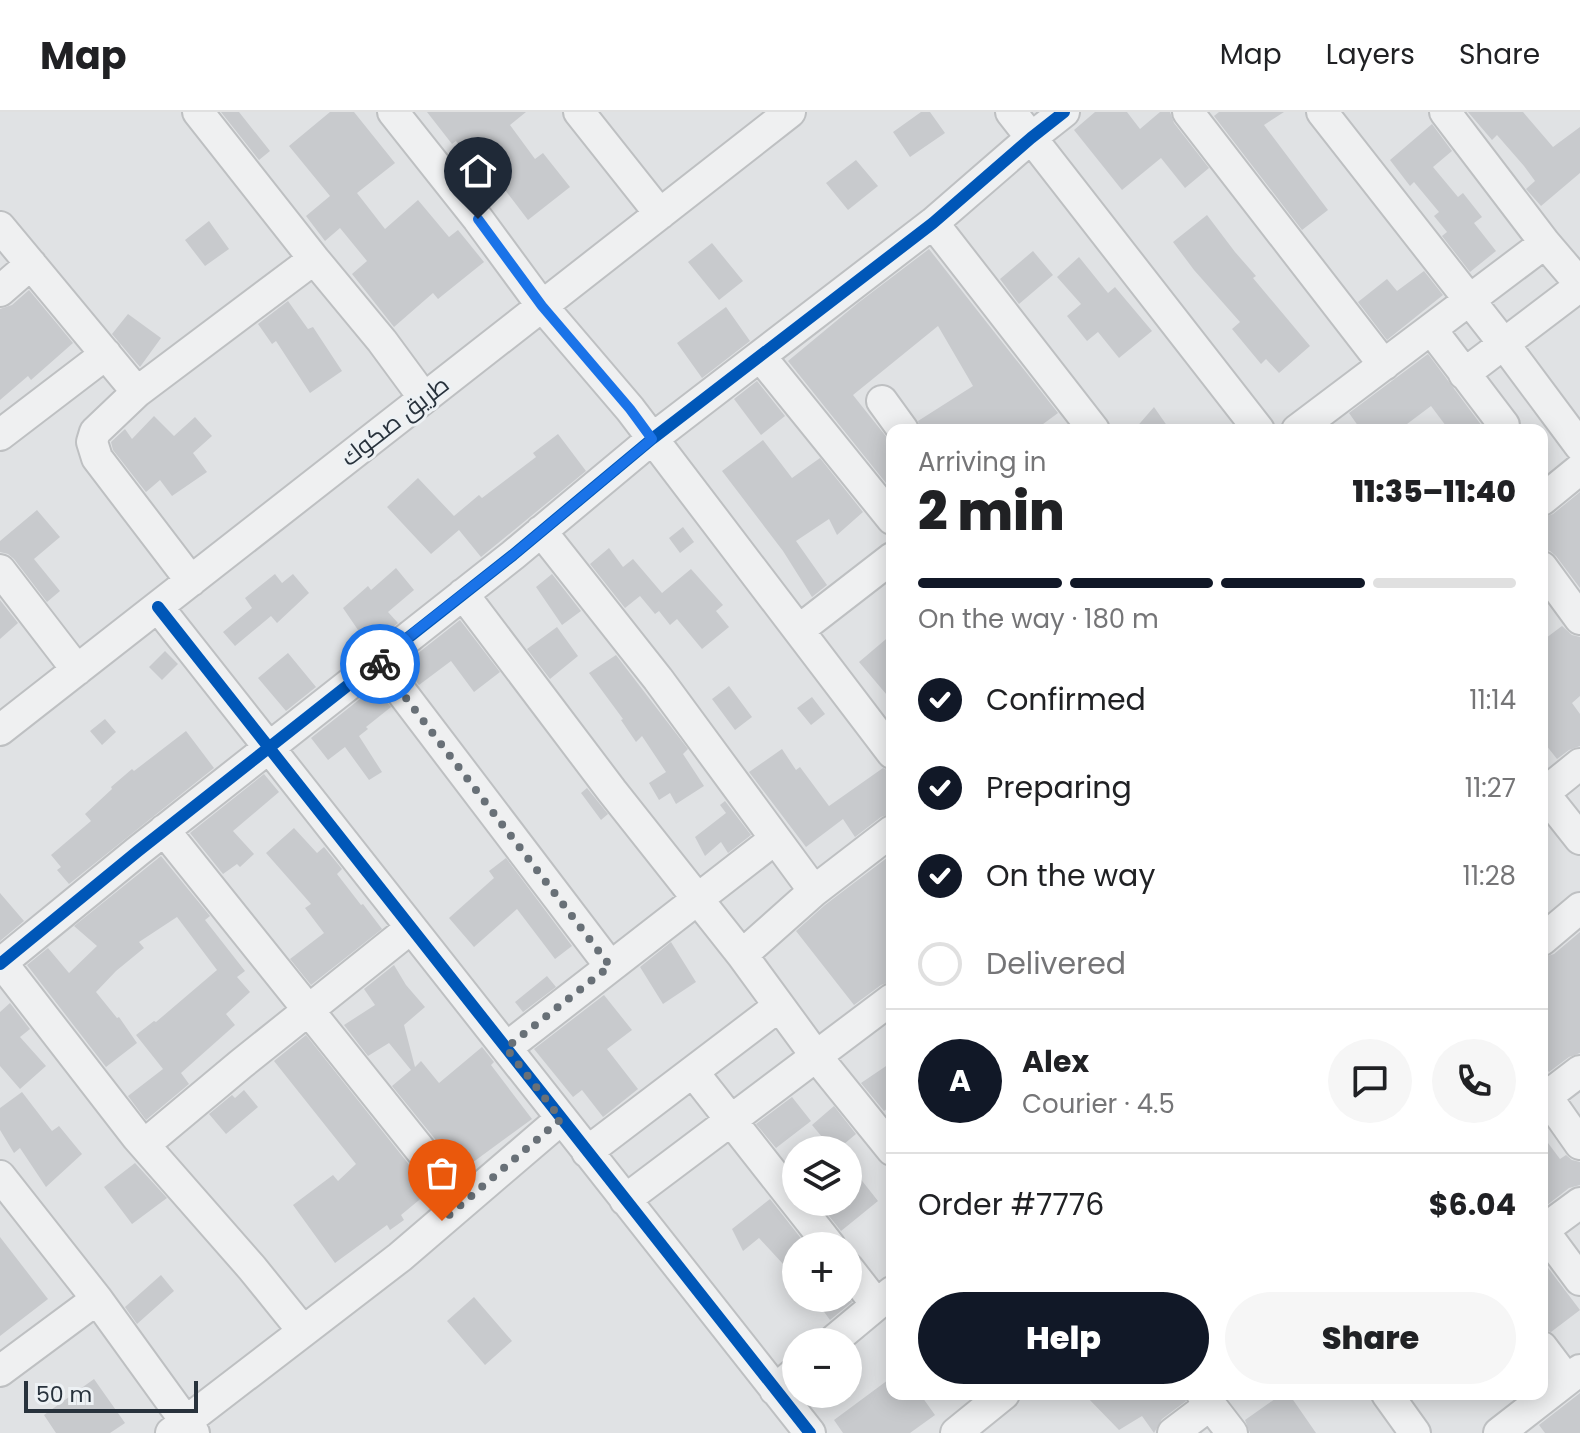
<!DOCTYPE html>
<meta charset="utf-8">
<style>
:root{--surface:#fff;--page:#f6f6f6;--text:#202124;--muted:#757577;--line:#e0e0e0;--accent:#111827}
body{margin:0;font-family:Poppins,Cairo,sans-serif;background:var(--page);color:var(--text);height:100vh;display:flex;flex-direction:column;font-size:30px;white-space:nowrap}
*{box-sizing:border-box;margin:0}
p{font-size:26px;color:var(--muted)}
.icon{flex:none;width:44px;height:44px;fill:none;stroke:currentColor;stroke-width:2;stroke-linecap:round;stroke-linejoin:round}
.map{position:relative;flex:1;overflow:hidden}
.panel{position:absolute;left:886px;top:312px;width:662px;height:976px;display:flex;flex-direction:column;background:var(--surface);border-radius:16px;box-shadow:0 4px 20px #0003}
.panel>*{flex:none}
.buttons{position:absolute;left:782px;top:1024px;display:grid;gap:16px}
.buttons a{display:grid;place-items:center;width:80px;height:80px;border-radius:50%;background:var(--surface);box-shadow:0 4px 20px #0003;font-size:40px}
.scale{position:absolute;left:24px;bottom:20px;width:174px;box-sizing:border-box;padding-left:8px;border:4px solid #28323c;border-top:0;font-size:22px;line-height:28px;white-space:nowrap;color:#28323c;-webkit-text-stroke:6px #edf1f4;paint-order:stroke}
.pin{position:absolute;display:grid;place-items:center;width:68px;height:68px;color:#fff;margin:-82px -34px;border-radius:50% 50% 50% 0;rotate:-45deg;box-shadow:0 0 8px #0007}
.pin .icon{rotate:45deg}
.courier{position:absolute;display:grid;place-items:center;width:80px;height:80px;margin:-40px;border:6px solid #1a73e8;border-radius:50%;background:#fff;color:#222;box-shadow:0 2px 10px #0007}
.summary em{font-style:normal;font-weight:800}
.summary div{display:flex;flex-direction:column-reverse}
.summary{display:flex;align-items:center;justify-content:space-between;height:136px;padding:0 32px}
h1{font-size:52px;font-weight:800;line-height:60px}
.bar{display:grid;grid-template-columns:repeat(4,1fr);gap:12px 8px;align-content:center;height:96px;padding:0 32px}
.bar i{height:10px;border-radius:6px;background:var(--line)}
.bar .on{background:var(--accent)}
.bar p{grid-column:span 4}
.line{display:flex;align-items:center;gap:20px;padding:0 32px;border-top:2px solid var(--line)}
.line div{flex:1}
.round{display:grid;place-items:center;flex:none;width:84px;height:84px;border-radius:42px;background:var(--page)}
ol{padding:0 32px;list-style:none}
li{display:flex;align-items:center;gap:24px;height:88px}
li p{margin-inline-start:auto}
li .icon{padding:8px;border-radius:50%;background:var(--accent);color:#fff;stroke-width:4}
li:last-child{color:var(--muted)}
li i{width:44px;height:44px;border:4px solid var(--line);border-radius:50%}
.action{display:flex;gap:16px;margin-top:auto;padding:16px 32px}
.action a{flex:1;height:92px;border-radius:48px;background:var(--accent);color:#fff;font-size:32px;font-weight:800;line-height:92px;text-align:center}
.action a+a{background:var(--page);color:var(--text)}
header{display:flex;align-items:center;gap:48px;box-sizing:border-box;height:112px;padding:0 40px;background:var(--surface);border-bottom:2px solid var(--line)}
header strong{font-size:38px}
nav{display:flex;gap:44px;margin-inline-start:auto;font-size:28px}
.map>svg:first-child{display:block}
.building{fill:#c8cacd}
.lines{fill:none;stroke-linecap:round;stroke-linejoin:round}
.minor-casing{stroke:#bec0c2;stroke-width:34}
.minor{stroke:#eff0f1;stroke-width:30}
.cycleway-casing{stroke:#edf1f4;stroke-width:17}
.cycleway{stroke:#0057b8;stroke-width:12}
.done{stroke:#687077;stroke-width:8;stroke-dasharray:0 14.4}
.route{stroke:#1a73e8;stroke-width:10}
.labels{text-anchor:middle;stroke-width:6;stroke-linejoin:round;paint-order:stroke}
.street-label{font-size:24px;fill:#28323c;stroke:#edf1f4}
</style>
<header>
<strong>Map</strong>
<nav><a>Map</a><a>Layers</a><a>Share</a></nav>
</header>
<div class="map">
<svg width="1580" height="1321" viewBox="0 0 1580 1321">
<rect width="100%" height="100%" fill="#e0e2e4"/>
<path class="building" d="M221,0H239L270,39L259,48Z
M330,0H354L395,51L357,81L385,117L418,88L449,125L458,118L484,150L438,187L433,181L394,215L352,162L367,149L340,116L325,129L306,104L330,84L289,34Z
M427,0H526L510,13L535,47L543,41L570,75L528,108L502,74L504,72L477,41L470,47L456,29L452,32Z
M921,0H930L945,21L910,45L893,20Z
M1095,0H1127L1140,17L1160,0H1170L1174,11L1209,56L1185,76L1161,46L1122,78L1074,18Z
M1219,0H1284L1264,13L1328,98L1302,118L1214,4Z
M1468,0H1523L1553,35L1580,15V61L1541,94L1526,77L1535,69L1524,54L1497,23L1492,28Z
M1432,12L1452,39L1433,55L1458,85L1463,81L1482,105L1474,111L1496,139L1470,160L1442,124L1447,120L1434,104L1439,100L1414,70L1410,74L1390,48Z
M856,48L878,74L848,98L826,71Z
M1207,103L1235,140L1256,164L1253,166L1310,234L1279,261L1266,247L1261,252L1232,217L1240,210L1194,158L1173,130Z
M209,109L229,137L205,154L185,128Z
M712,131L743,169L719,188L688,150Z
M929,137L1058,301L1035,318H921L918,309L973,274L938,214L853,283L892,332V375L890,376L788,249L858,191Z
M1033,139L1053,163L1019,192L1000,167Z
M1079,145L1108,181L1115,175L1152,219L1119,246L1098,220L1087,229L1067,204L1081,192L1057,165Z
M1424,159L1443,183L1387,228L1358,190L1387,167L1397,179Z
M29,178L73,231L31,268L28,264L0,288V197L12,193Z
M288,189L308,217L313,215L342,259L310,281L276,229L272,232L258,212Z
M726,195L750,229L702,266L677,231Z
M128,202L161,226L140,255L112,222Z
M1428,242L1485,318H1449L1431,294L1399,318H1361L1349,301Z
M757,269L785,304L761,323L734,287Z
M1154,295L1170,318H1134Z
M154,304L174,324L195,305L212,324L193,341L207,360L172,384L160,368L146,380L113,338L111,330L125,317L132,327Z
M558,322L586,359L481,445L459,418L431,442L387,395L418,366L454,404L479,383L482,386L536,345L533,341Z
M763,328L792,366L820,346L863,400L837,423L829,407L796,429L827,473L812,485L783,439L722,359Z
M1580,380V476L1556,444L1550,439L1542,437V406L1553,402Z
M37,398L60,425L34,447L60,479L47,490L14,447L8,442L0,440V429Z
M683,415L694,430L680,441L669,426Z
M609,436L623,455L633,447L662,481L691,457L723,493L716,499L729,515L702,537L677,507L670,513L659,499L655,502L640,484L625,496L590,452Z
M396,456L414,478L388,500L398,511L369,534L343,496L368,474L371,478Z
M275,462L282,471L293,462L309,481L277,511L271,504L235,534L223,520L252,496L245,486Z
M552,462L581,499L562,513L536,475Z
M0,488L18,511L0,527Z
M460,508L500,560L474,580L451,549L419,573L403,553Z
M1562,514L1572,523L1580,525V584L1572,591L1580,602V634L1569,638L1557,647L1542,628V529Z
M557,515L578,544L550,567L527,537Z
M892,522V589L859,550Z
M165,539L178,552L162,568L149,555Z
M288,541L316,575L286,599L258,566Z
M616,543L688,637L683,642L704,674L676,692L670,681L659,688L649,671L666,660L642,624L636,630L621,608L623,607L589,561Z
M729,574L752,605L735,618L712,587Z
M375,575L391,595L366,615L368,617L359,624L382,660L369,668L345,635L328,648L311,626Z
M812,585L825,602L811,613L797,596Z
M105,607L116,620L102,633L90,619Z
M186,619L214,656L69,772L57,758L61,755L51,743L91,709L85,702L112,677L111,675L132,657L134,659Z
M782,637L796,658L800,655L829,694L883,656L887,658L892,665V701L881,705L855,725L843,707L806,735L749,660Z
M264,662L279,680L233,719L254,742L240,755L237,752L223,762L190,721Z
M587,676L608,702L601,708L581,681Z
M725,689L751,723L728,741L721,730L705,744L695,725L726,701L720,693Z
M294,716L317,741L324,735L342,757L337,762L361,793L363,792L382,817L311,873L290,847L324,821L305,796L311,792L266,741Z
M892,742V869L881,873L854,893L796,819L825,793Z
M161,744L210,804L205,808L245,859L237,865L250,880L226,902L235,913L181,961L189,972L146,1008L128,984L163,957L136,923L154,909L156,910L217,858L177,805L139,830L144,836L116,859L96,880L117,906L119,905L137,931L106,955L27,853L48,836L69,861L97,834L74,814Z
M506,746L572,834L555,847L517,797L474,835L449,806L494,766L489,759Z
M0,781L24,809L0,829Z
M1580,820V941L1569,945L1549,960L1542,952V846L1554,842Z
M671,830L696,870L663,892L640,855Z
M394,853L406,873L425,895L404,913L415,955L421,949L439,971L482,935L494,950L491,953L532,1007L461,1059L392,974L411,958L389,931L368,944L344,913L375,893L364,877Z
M547,864L556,875L523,900L515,890Z
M604,883L632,918L607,937L638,977L603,1005L582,978L573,985L534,937Z
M10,891L30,917L20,925L46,954L20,977L0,954V900Z
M306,923L430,1079L401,1103L404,1108L390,1118L387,1113L335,1151L293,1093L333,1063L338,1069L356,1052L274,949Z
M892,950V993L884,999L861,971Z
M244,978L258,995L226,1022L209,1002L232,983L235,986Z
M22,980L52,1019L59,1014L82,1042L46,1075L20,1036L14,1041L0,1018V996Z
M792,985L811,1009L776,1036L756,1012Z
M834,994L856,1022L837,1038H833L812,1013Z
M1542,1023L1560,1047L1566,1043L1572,1048L1580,1050V1073L1569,1076L1542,1097Z
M135,1051L167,1086L132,1112L104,1075Z
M848,1051L878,1089L841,1119L818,1090H848Z
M770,1087L807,1134H796V1166L759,1126L743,1139L732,1117Z
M0,1125L48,1187L0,1224Z
M1542,1148L1580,1198L1551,1220L1542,1217Z
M161,1163L174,1179L137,1212L125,1195Z
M474,1185L512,1229L485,1253L447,1209Z
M814,1186H849L852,1190L830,1208Z
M892,1265V1282H920L935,1303L910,1321H843L834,1308Z
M94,1267L125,1311L110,1321H56L44,1303Z
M1580,1281V1321H1545L1539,1313Z
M1084,1282H1184L1186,1289L1162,1307L1154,1321L1142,1304L1119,1318Z
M1282,1282H1289L1316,1321H1250L1245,1308Z"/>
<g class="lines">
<g class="minor-casing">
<path id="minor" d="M198,0L314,147L382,229L424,286
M393,0L478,107L542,194L630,297L892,641
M579,0L660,102
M1011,0L1259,318
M1188,0L1384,253
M1322,0L1504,232L1580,334
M1445,0L1545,131L1580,172
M933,111L1094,318
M0,115L137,280
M0,179L31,152
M1431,217L1504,313V318
M760,244L892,407
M1464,262L1580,174
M882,289L903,318
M1297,318L1545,131
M0,323L106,242
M1542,388L1580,357
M541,419L658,567L814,779L892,719
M1542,455L1580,507
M0,458L77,558
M191,469L97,346L92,330L95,320L137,280L314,147
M463,482L612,679L742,843L814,779
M158,495L810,1321
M799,518L892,446
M378,549L610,854
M0,618L790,0
M1542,679L1580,727
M1544,681L1580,652
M164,718L463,1091
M1542,828L1580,796
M742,843L816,944L892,1038
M2,851L137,1025L252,1156L303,1219
M0,852L138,739L513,443L652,327L933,111L1031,26L1064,0
M506,936L775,727
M693,960L830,1134
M1542,978L1580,1032
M1542,988L1580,959
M144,1033L241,952L411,816
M587,1040L779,894
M0,1064L97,1187L194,1321
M625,1088L892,887
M1580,1091L1550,1113L1546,1116L1545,1121L1580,1168
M848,1156L876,1192
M832,1230L892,1180
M1542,1235L1567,1268
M0,1259L97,1187
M775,1278L796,1260
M1202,1282L1232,1321
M1387,1282L1415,1321
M171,1321L400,1145L561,1007
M956,1321L1004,1282
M1173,1321L1210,1293
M1499,1321L1580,1258"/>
</g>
<use href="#minor" class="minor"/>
<g class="cycleway-casing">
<path id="cycleway" d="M158,495L810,1321
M0,852L138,739L513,443L652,327L933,111L1031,26L1064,0"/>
</g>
<use href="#cycleway" class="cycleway"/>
</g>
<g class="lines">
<path class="done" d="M380,552L610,854L506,936L561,1007L442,1109"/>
<path class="route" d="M380,552L378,549L513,443L652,327L630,297L542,194L478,107"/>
</g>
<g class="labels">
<g class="street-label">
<text transform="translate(395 309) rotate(-38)" y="8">طريق صكوك</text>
</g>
</g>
</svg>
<div class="buttons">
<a><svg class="icon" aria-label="layers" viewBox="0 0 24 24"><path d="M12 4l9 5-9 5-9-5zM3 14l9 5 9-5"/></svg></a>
<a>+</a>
<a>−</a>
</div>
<div class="scale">50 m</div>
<div class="pin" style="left:442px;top:1109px;background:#ea580c"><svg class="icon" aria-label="bag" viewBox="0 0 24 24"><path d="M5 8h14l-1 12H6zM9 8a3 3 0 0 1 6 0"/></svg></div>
<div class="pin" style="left:478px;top:107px;background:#1f2937"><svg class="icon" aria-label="home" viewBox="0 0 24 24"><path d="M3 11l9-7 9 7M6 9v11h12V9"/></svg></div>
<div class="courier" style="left:380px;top:552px"><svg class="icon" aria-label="bike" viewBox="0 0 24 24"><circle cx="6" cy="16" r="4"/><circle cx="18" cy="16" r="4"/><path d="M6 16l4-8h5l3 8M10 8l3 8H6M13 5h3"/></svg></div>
<section class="panel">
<div class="summary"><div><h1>2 min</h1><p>Arriving in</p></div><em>11:35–11:40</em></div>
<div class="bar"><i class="on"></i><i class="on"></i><i class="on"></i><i></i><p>On the way · 180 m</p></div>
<ol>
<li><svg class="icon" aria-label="check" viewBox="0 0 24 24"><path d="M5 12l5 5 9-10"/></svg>Confirmed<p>11:14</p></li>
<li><svg class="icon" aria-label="check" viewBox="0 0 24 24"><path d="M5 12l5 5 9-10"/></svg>Preparing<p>11:27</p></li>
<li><svg class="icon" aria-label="check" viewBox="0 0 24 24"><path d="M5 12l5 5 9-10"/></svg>On the way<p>11:28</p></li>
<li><i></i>Delivered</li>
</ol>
<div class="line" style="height:144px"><b class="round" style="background:var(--accent);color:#fff">A</b><div><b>Alex</b><p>Courier · 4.5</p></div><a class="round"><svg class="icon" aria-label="chat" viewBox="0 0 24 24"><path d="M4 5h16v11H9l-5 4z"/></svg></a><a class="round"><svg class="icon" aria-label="phone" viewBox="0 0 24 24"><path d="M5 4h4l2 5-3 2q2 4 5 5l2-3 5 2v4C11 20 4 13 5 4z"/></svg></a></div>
<div class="line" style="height:104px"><div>Order #7776</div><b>$6.04</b></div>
<div class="action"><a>Help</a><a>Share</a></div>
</section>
</div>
